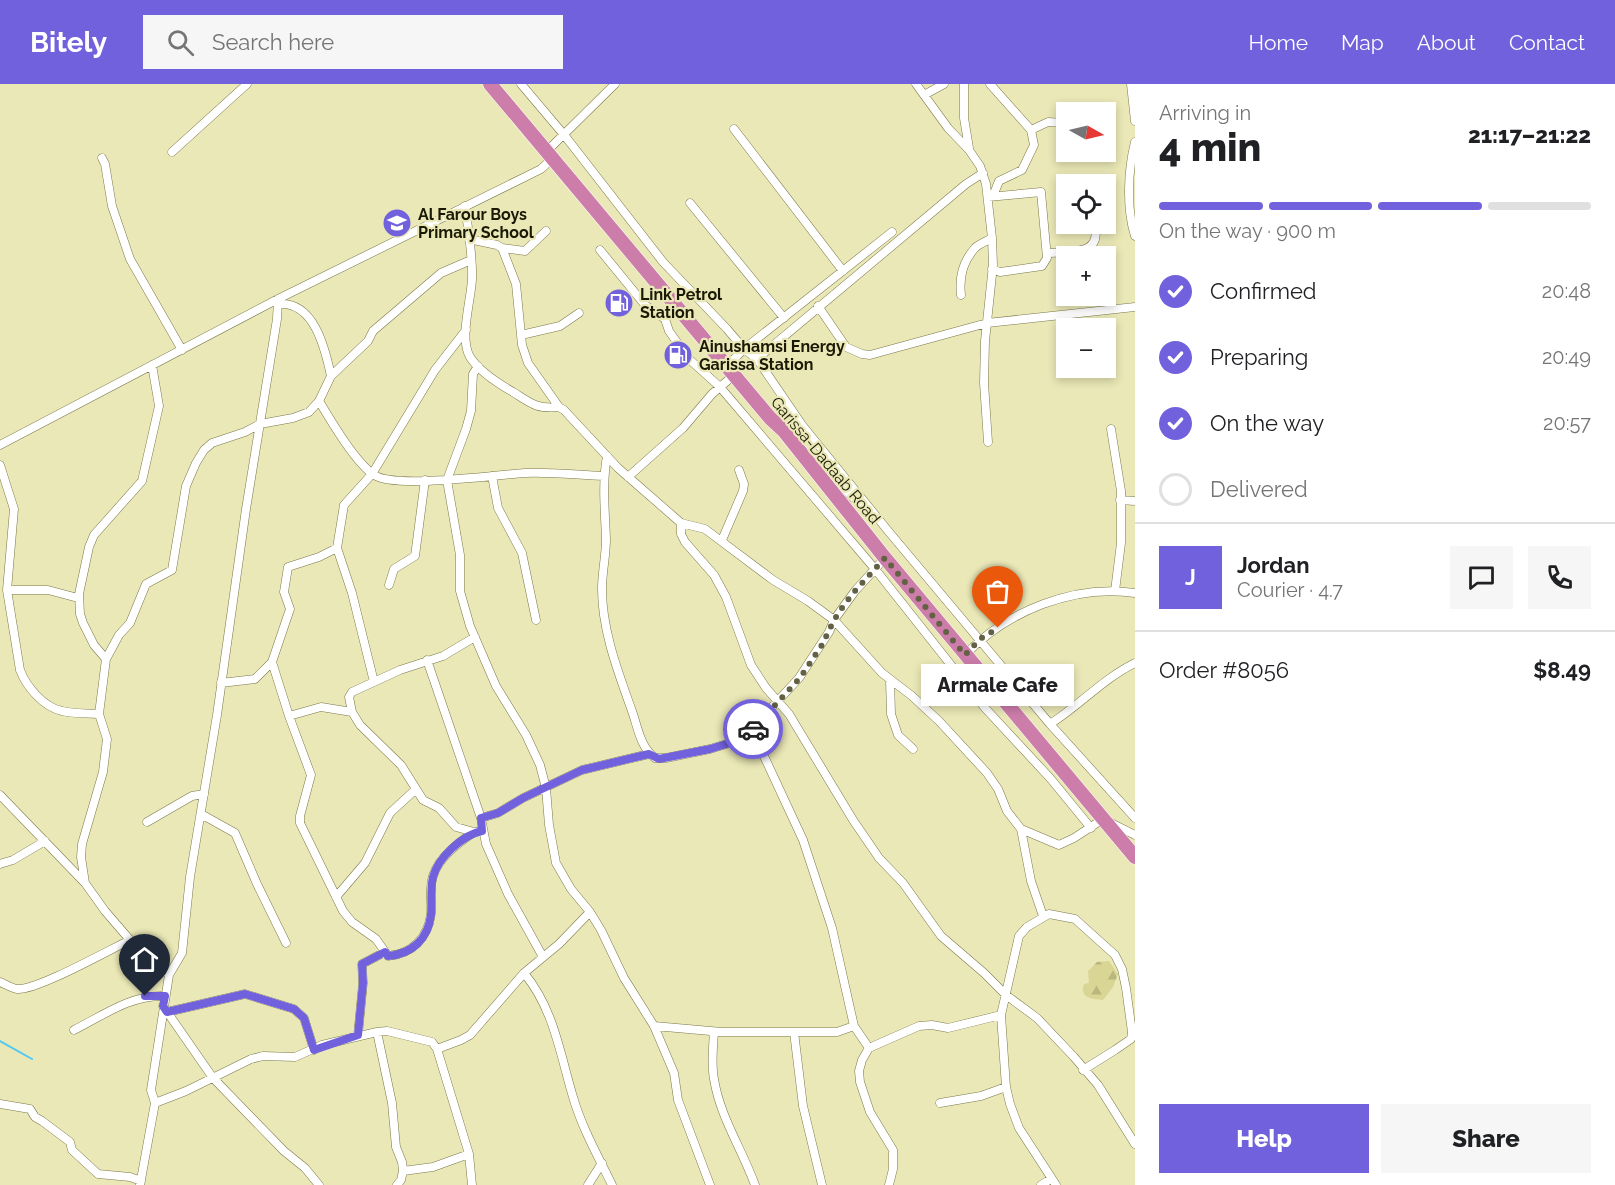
<!DOCTYPE html>
<meta charset="utf-8">
<style>
:root{--surface:#fff;--page:#f6f6f6;--text:#202124;--muted:#757577;--line:#e0e0e0;--accent:#7261dc}
body{margin:0;font-family:Raleway,sans-serif;background:var(--page);color:var(--text);height:100vh;display:flex;flex-direction:column;font-size:22px;white-space:nowrap}
*{box-sizing:border-box;margin:0}
p{font-size:20px;color:var(--muted)}
.icon{flex:none;width:33px;height:33px;fill:none;stroke:currentColor;stroke-width:2;stroke-linecap:round;stroke-linejoin:round}
.map{position:relative;flex:1;overflow:hidden}
.drawer{display:flex;flex-direction:column;background:var(--surface);width:480px}
.drawer>*{flex:none}
.needle{width:39px;rotate:98deg}
.buttons{position:absolute;left:1056px;top:18px;display:grid;gap:12px}
.buttons a{display:grid;place-items:center;width:60px;height:60px;border-radius:0px;background:var(--surface);box-shadow:0 3px 9px #0003;font-size:30px}
.pin{position:absolute;display:grid;place-items:center;width:51px;height:51px;color:#fff;margin:-62px -26px;border-radius:50% 50% 50% 0;rotate:-45deg;box-shadow:0 0 6px #0007}
.pin .icon{rotate:45deg}
.courier{position:absolute;display:grid;place-items:center;width:60px;height:60px;margin:-30px;border:4px solid #7261dc;border-radius:50%;background:#fff;color:#222;box-shadow:0 2px 8px #0007}
.bubble{position:absolute;height:42px;border-radius:0px;background:var(--surface);box-shadow:0 3px 9px #0003;font-size:20px;font-weight:800;line-height:42px;text-align:center}
.headline em{font-style:normal;font-weight:800}
.headline div{display:flex;flex-direction:column-reverse}
.headline{display:flex;align-items:center;justify-content:space-between;height:102px;padding:0 24px}
h1{font-size:39px;font-weight:800;line-height:45px}
.bar{display:grid;grid-template-columns:repeat(4,1fr);gap:9px 6px;align-content:center;height:72px;padding:0 24px}
.bar i{height:8px;border-radius:4px;background:var(--line)}
.bar .active{background:var(--accent)}
.bar p{grid-column:span 4}
.line{display:flex;align-items:center;gap:15px;padding:0 24px;border-top:2px solid var(--line)}
.line div{flex:1}
.round{display:grid;place-items:center;flex:none;width:63px;height:63px;border-radius:0px;background:var(--page)}
ol{padding:0 24px;list-style:none}
li{display:flex;align-items:center;gap:18px;height:66px}
li p{margin-inline-start:auto}
li .icon{padding:6px;border-radius:50%;background:var(--accent);color:#fff;stroke-width:4}
li:last-child{color:var(--muted)}
li i{width:33px;height:33px;border:3px solid var(--line);border-radius:50%}
.primary-button{display:flex;gap:12px;margin-top:auto;padding:12px 24px}
.primary-button a{flex:1;height:69px;border-radius:0px;background:var(--accent);color:#fff;font-size:24px;font-weight:800;line-height:69px;text-align:center}
.primary-button a+a{background:var(--page);color:var(--text)}
header{display:flex;align-items:center;gap:36px;box-sizing:border-box;height:84px;padding:0 30px;background:var(--accent);color:#fff}
header strong{font-size:28px}
nav{display:flex;gap:33px;margin-inline-start:auto;font-size:21px}
.search{width:420px;height:54px;background:var(--page);display:flex;align-items:center;gap:15px;box-sizing:border-box;padding:0 21px;border-radius:0px;color:var(--muted);font-size:22px}
main{display:flex;flex:1;min-height:0}
.map>svg:first-child{display:block}
.forest{fill:url(#forest-firs)}
.lines{fill:none;stroke-linecap:round;stroke-linejoin:round}
.stream{stroke:#50c8f3;stroke-width:2}
.street-casing{stroke:#7b784b;stroke-width:9}
.highway-casing{stroke:#fff;stroke-width:15}
.street{stroke:#fff;stroke-width:8}
.highway{stroke:#cc7daa;stroke-width:14}
.done{stroke:#636144;stroke-width:6;stroke-dasharray:0 10.8}
.route{stroke:#7261dc;stroke-width:8}
.labels{text-anchor:middle;stroke-width:4.5;stroke-linejoin:round;paint-order:stroke}
.poi-label{font-size:16px;font-weight:bold;fill:#1a1906;stroke:#eae8b6;text-anchor:start}
.street-label{font-size:16px;fill:#1a1906;stroke:#eae8b6}
</style>
<header>
<strong>Bitely</strong>
<div class="search"><svg class="icon" aria-label="search" viewBox="0 0 24 24"><circle cx="10" cy="10" r="6"/><path d="M15 15l6 6"/></svg>Search here</div>
<nav><a>Home</a><a>Map</a><a>About</a><a>Contact</a></nav>
</header>
<main>
<div class="map">
<svg width="1135" height="1101" viewBox="0 0 1135 1101">
<defs>
<pattern id="forest-firs" width="22" height="20" patternUnits="userSpaceOnUse" patternTransform="scale(1.5)"><rect width="22" height="20" fill="#d9d594"/><path d="M5 1l3.5 6h-7zM16 11l3.5 6h-7z" fill="#bab67e"/></pattern>
</defs>
<rect width="100%" height="100%" fill="#eae8b6"/>
<path class="forest" d="M1109,877L1118,890L1113,903L1103,916C1092,915 1079,914 1084,900L1089,899L1088,887L1097,878Z"/>
<g class="lines">
<path class="stream" d="M0,957L32,975"/>
<g class="street-casing">
<path id="street" d="M521,0L565,52L663,178L727,245L744,265L757,275L802,341L889,448L1050,640L1135,734
M916,0L948,44L969,66L980,82L986,100L992,154L993,181L985,257L984,299L988,358
M964,0V34L969,64
M990,0L1031,46L1034,61L1022,86L999,97L993,112
M1131,0L1135,37
M924,11L944,0
M734,45L843,187
M1031,46L1048,38L1064,39L1066,40
M1135,58C1128,86 1126,124 1135,152
M547,67L615,0
M172,68L247,0
M102,74L105,80L112,122L130,175L182,266
M988,113L1041,108L1047,174L1042,182L1000,188L992,185
M690,119L784,234
M465,122C468,146 473,171 472,195C471,217 459,254 470,273C479,287 499,300 513,308C532,320 536,325 559,323
M469,155L497,161L502,164L516,200L522,261L528,279L559,323L564,326L618,384L681,439L705,445L773,496L808,517L834,536L882,589L912,612L939,637L987,689L998,705L1007,727L1021,745L1059,761L1074,754L1103,735L1135,751
M502,164L525,167L546,147
M600,166L645,221L665,235L669,247L689,275L720,303L875,485L985,624L1050,694L1091,744
M1047,169C1069,167 1104,172 1094,140
M961,211C959,194 963,177 975,164C979,160 987,157 992,154
M278,220C314,217 325,264 331,292
M818,222L846,263L862,270L870,271L987,239L1135,223
M466,246L435,286L372,390L344,421L337,464L319,473L288,483L284,508L290,525L272,578L289,632L311,691L300,732V739L343,827L352,838L376,855L388,872C412,870 428,854 431,830C432,818 429,804 433,792C439,773 458,759 474,748
M521,251L560,242L579,229
M757,275L966,100L983,89
M478,282L473,290L471,327L466,345L447,396L460,471V507L470,542L496,602L526,651L540,681L546,704L549,741L556,779L571,805L590,828L601,846L624,894L654,942L674,989L678,1016L710,1101
M727,282L744,265L892,148
M319,317C331,337 355,378 374,391C395,405 495,391 525,389C551,388 578,391 604,392
M1111,345L1121,407V459L1115,507
M0,361L278,215L527,92L541,85L553,74
M607,372C602,400 605,427 606,455C606,472 602,488 602,505C602,548 619,590 633,630C638,645 641,664 655,674H666L710,665L746,654L762,634L799,594L829,548L834,536L855,507L885,474
M814,376L866,426
M0,381L14,425L7,506L20,586C26,602 43,623 62,627C74,630 87,629 99,630
M492,392L498,424L522,469L536,536
M628,393L683,344L712,310L734,291
M1120,416L1135,417
M681,439V450L685,458L714,491L726,513L751,581L766,604L789,630L853,736L879,774L903,799L941,852L984,889L1006,911L1037,934L1074,973L1098,1001L1135,1060
M722,456L743,407L744,400L739,386
M337,464L352,509L374,598
M389,501L394,485L415,472L425,396
M7,506H48L78,514
M475,553L443,572L400,586L352,608L349,613L352,628L360,641L401,681L423,716L439,724L456,743L474,748L482,747
M965,571C1007,527 1074,500 1135,509
M106,575L94,561L83,539L80,530L79,510L89,463L94,451L142,397L159,322L152,281
M427,576L481,734L486,760L508,810L543,873
M890,596L891,630L898,651L913,665
M221,599L255,595L272,578
M289,632L321,623L352,628
M1050,640C1080,621 1104,594 1135,579
M746,654L763,670L803,756L832,844L854,942L869,964
M0,711L85,799L105,827L130,856L169,891L151,1006L155,1019L140,1101
M201,730L235,749L257,800L286,859
M481,734L498,729L523,714L582,686L649,670
M147,738L192,712L204,710
M1021,745L1031,797L1043,832
M0,780L13,776L45,757
M85,799L81,773L82,760L103,688L107,655L99,630L106,575L119,551L130,539L146,500L172,486L186,402L196,379L204,366L212,359L245,348L260,340L293,334L309,328L319,317L331,292L368,257L373,247L441,189L471,176
M336,813L365,779L390,729L416,705
M524,889C554,925 560,970 573,1013C582,1044 598,1072 612,1101
M169,891L182,869L190,793L217,631L246,425L277,235L278,215
M0,898C5,900 11,904 17,905C36,907 109,866 130,856
M163,922L213,994L284,1067L305,1084L319,1101
M167,928L245,910L294,925L304,934L314,966
M654,942L722,948H837L854,942
M74,946C102,932 132,910 165,912
M377,948L392,1019L396,1063L402,1078L403,1087
M714,948C713,964 711,980 714,995C720,1033 742,1065 755,1101
M794,948L803,1022L822,1101
M358,951L363,899L362,880L385,868
M437,965L461,956L470,951L524,889L559,860L590,828
M155,1019L186,1007L251,975L263,972L295,973L322,961L377,948L387,947L432,958L437,965L469,1070L472,1101
M940,1019L981,1012L1006,1003
M0,1020L30,1025L35,1033L42,1037L70,1058L72,1066L98,1090L130,1093L141,1097
M397,1101L401,1096L403,1087L433,1083L469,1070
M588,1101L602,1079
M889,1101L893,1085V1066L870,1028L860,998L859,987L862,976L869,964L919,942L932,941L948,944L1001,931
M1041,1101L1051,1095
M1056,1101L1019,1044L1010,1020L1006,1003L1001,931L1019,852L1027,843L1049,830L1075,835L1115,871L1122,885L1126,904L1132,948L1131,955L1115,966L1083,986"/>
</g>
<g class="highway-casing">
<path id="highway" d="M490,0L770,334L783,346L885,474L1135,773"/>
</g>
<use href="#street" class="street"/>
<use href="#highway" class="highway"/>
</g>
<g class="lines">
<path class="done" d="M753,645L800,594L822,561L834,536L844,521L855,507L885,474L965,571L980,555L998,544"/>
<path class="route" d="M145,912H165L163,922L167,928L245,910L294,925L304,934L314,966L358,951L363,899L362,880L385,868L388,872C412,870 428,855 431,831C432,819 430,805 433,793C438,774 462,751 482,747L481,734L498,729L523,714L582,686L649,670L659,675L710,665L746,654L753,645"/>
</g>
<defs>
<g id="school-disc" transform="scale(1.5)"><circle r="9.5" fill="#7261dc" stroke="#eae8b6"/><path d="M0-5L7-2L0 1L-7-2ZM-4 1L0 2.5L4 1V4Q0 6-4 4Z" fill="#fff"/></g>
<g id="fuel-disc" transform="scale(1.5)"><circle r="9.5" fill="#7261dc" stroke="#eae8b6"/><path d="M-5.5-6h7V0h2V4h1.3V-2.5L3-4.5l.8-.8L6-3V5H2.5V1h-1V6h-7ZM-4.2-4.7v3.2H.2V-4.7Z" fill="#fff"/></g>
</defs>
<g fill-rule="evenodd">
<use href="#school-disc" x="397" y="139"/>
<use href="#fuel-disc" x="619" y="219"/>
<use href="#fuel-disc" x="678" y="271"/>
</g>
<g class="labels">
<g class="poi-label">
<text x="418" y="136">Al Farour Boys<tspan x="418" dy="18">Primary School</tspan></text>
<text x="640" y="216">Link Petrol<tspan x="640" dy="18">Station</tspan></text>
<text x="699" y="268">Ainushamsi Energy<tspan x="699" dy="18">Garissa Station</tspan></text>
</g>
<g class="street-label">
<text transform="translate(826 376) rotate(50)" y="6">Garissa-Dadaab Road</text>
</g>
</g>
</svg>
<div class="buttons">
<a><svg class="needle" viewBox="-14 -14 28 28"><path d="M0-13l5 13h-10z" fill="#e53935"/><path d="M0 13l5-13h-10z" fill="#757577"/></svg></a>
<a><svg class="icon" aria-label="locate" viewBox="0 0 24 24"><circle cx="12" cy="12" r="6"/><path d="M12 2v4M12 18v4M2 12h4M18 12h4"/></svg></a>
<a>+</a>
<a>−</a>
</div>
<div class="pin" style="left:998px;top:544px;background:#ea580c"><svg class="icon" aria-label="bag" viewBox="0 0 24 24"><path d="M5 8h14l-1 12H6zM9 8a3 3 0 0 1 6 0"/></svg></div>
<div class="pin" style="left:145px;top:912px;background:#1f2937"><svg class="icon" aria-label="home" viewBox="0 0 24 24"><path d="M3 11l9-7 9 7M6 9v11h12V9"/></svg></div>
<div class="courier" style="left:753px;top:645px"><svg class="icon" aria-label="car" viewBox="0 0 24 24"><path d="M5 17H2v-5l4-1 3-4h7l3 4 3 1v5h-3M9 17h6M6 11h13"/><circle cx="7" cy="17" r="2"/><circle cx="17" cy="17" r="2"/></svg></div>
<div class="bubble" style="left:921px;top:580px;width:153px">Armale Cafe</div>
</div>
<section class="drawer">
<div class="headline"><div><h1>4 min</h1><p>Arriving in</p></div><em>21:17–21:22</em></div>
<div class="bar"><i class="active"></i><i class="active"></i><i class="active"></i><i></i><p>On the way · 900 m</p></div>
<ol>
<li><svg class="icon" aria-label="check" viewBox="0 0 24 24"><path d="M5 12l5 5 9-10"/></svg>Confirmed<p>20:48</p></li>
<li><svg class="icon" aria-label="check" viewBox="0 0 24 24"><path d="M5 12l5 5 9-10"/></svg>Preparing<p>20:49</p></li>
<li><svg class="icon" aria-label="check" viewBox="0 0 24 24"><path d="M5 12l5 5 9-10"/></svg>On the way<p>20:57</p></li>
<li><i></i>Delivered</li>
</ol>
<div class="line" style="height:108px"><b class="round" style="background:var(--accent);color:#fff">J</b><div><b>Jordan</b><p>Courier · 4.7</p></div><a class="round"><svg class="icon" aria-label="chat" viewBox="0 0 24 24"><path d="M4 5h16v11H9l-5 4z"/></svg></a><a class="round"><svg class="icon" aria-label="phone" viewBox="0 0 24 24"><path d="M5 4h4l2 5-3 2q2 4 5 5l2-3 5 2v4C11 20 4 13 5 4z"/></svg></a></div>
<div class="line" style="height:78px"><div>Order #8056</div><b>$8.49</b></div>
<div class="primary-button"><a>Help</a><a>Share</a></div>
</section>
</main>
